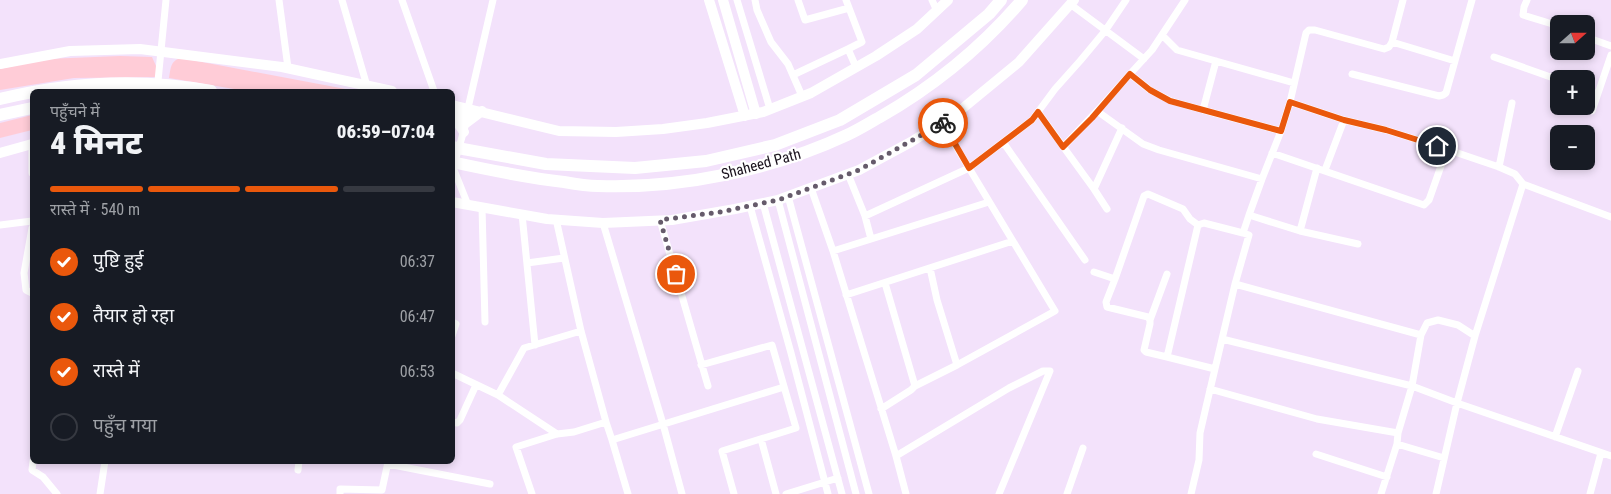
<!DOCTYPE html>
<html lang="hi">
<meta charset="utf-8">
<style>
:root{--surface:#171b24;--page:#20242c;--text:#f1f3f6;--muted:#9ea1a6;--line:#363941;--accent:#ea580c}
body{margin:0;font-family:"Roboto Condensed","Noto Sans Devanagari",sans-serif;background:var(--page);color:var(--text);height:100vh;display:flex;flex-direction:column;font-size:19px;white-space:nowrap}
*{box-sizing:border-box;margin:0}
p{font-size:16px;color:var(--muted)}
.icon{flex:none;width:28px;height:28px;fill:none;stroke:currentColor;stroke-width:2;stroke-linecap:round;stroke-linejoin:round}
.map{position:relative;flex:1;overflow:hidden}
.drawer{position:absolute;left:30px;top:89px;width:425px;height:375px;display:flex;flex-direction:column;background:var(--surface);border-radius:8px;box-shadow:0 2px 8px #0003}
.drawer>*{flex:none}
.needle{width:32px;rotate:69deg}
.controls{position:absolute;left:1550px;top:15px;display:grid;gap:10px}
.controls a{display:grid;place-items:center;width:45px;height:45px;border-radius:8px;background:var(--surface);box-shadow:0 2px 8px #0003;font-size:25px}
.pin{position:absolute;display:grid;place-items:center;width:42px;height:42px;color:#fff;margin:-21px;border:2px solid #fff;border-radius:50%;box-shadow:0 1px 5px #0007}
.courier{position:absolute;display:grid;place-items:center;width:50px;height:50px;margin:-25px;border:4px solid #ea580c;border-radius:50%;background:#fff;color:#222;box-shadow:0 1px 6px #0007}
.overview em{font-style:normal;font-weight:800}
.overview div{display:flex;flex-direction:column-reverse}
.overview{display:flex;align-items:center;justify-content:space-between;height:85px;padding:0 20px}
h1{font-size:32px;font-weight:800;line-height:38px}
.bar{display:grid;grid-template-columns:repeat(4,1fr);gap:8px 5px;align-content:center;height:60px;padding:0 20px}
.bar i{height:6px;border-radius:4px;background:var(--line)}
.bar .current{background:var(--accent)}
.bar p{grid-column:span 4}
ol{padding:0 20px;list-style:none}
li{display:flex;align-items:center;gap:15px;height:55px}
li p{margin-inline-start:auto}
li .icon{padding:5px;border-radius:50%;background:var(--accent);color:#fff;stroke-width:4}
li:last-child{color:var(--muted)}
li i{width:28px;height:28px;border:2px solid var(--line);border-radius:50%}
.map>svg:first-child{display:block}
.green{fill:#ffccd7}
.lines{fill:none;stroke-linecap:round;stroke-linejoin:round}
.street{stroke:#fff;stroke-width:7}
.secondary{stroke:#fff;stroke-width:10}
.highway{stroke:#fff;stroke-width:12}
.done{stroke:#665b6b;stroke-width:5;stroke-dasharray:0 9}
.route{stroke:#ea580c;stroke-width:6}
.labels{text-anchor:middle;stroke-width:4.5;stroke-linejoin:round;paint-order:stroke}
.street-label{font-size:15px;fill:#1a121d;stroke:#fff}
</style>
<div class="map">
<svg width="1611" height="494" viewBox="0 0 1611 494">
<rect width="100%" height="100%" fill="#f3e2fb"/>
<path class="green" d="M120,56L152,57L156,66L158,77L74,78L0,90V69L46,59Z
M181,58L356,91H246L169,78C171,68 170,61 181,58Z
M32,115V130L0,138V123Z"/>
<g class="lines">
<path class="street" d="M279,0L288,68
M342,0L367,86
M402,0L434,91
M737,0L770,109
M755,0L757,10L771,42L788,64L802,96
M798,0L805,20L849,8
M846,0L862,42L848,49L856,67
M932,0L937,11
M1185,0L1152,50L1130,74L1150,90L1171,101L1203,110
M1403,0L1392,42L1389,47L1384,49L1315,30H1309L1306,33L1290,102L1344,120L1386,130L1437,146L1499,167L1515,174L1523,184
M1527,0L1524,7L1523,15L1559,26
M1070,4L1144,59
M1162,35L1177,50L1294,83
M1586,37L1611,46
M1392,42L1455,61
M1494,57L1559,80
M1216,61L1203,110L1281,131
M1130,74L1097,111L1143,144L1159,150L1262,179L1281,131L1290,102
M1352,74L1439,96L1443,95L1446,93L1472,0
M793,75L848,49
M1586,90L1597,94
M157,91L166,0
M1592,111L1611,55
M1038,112L1094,189L1107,209
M1003,142L1085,260
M32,144V173
M1063,147L1097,111
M1272,153L1424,205L1429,200L1447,149
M1499,167L1512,103
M454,170L468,205
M1325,170L1344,120
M452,172L466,123L468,108L493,0
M848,174L865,216L871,239
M1262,179L1249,215L1300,231L1317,168
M811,188L833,251L896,456L906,494
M1094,189L1122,128
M788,196L869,494
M778,200L856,494
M763,203L842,494
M750,206L791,353L828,494
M482,207L485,322
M522,214L535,345
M865,216L969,168L942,123
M556,219L581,331L606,422
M660,220L708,386
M603,223L663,424L682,494
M0,225L32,221
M32,228L24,273L26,290L32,293
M1300,231L1358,244
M833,251L989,202
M527,263L564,258
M1094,272L1115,279L1106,302L1107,307L1148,317L1150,320V324L1144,350L1146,352L1167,357
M1115,279L1144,196L1148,194L1183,209L1190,219L1198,225
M885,283L915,386
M1235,284L1421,335
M846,295L1013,241
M1150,320L1167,274
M452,322L456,324L452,336
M1222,339L1412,386L1457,403L1611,456
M701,365L772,345L796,428L722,451L734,494
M957,365L1055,311L969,168L1032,120L1055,89L1080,61L1105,31L1126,0
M1215,369L1167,357L1198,225L1204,223L1243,233L1249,215
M452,373L498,395L557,434
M1210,389L1317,419L1398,433L1397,444L1444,458
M498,395L524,348L581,331
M881,409L911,390L915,386L957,365L937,300L930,268
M452,422L457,423L460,420L476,385
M1398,433L1412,386L1421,335L1427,323L1438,320L1458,325L1475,336
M1555,437L1578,371
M761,439L776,494
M1316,454L1387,477
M896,456L1009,388L1043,371H1050L999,494
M33,461L32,470L43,477L57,494
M388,464L490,484
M298,470L299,461
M100,494L105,461
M340,494V489L382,490L388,462
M532,494L516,447L557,434L574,432L606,422L612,440
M628,494L612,440L784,387
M786,494L838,478
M1067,494L1083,448
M1191,494L1199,460L1200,433L1206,407L1235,284L1249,235L1243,233
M1381,494L1397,444
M1436,494L1457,403L1475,336L1523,184L1611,217
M1590,494L1601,453"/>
<path class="secondary" d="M709,0L745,116
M723,0L756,114
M0,64L70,51L140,49L282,67L392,91
M452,105L559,131L616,132L663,129L707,123L763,112L811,93L876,56L917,29L948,0
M452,106L466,123L482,111
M457,111V122L464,132
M0,153L32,144
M452,202L547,219L603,223L672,220L735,209L778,200L859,170L911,142L957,113L1019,62L1074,0"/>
<path class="highway" d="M0,99C69,82 141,78 211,91
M0,115L32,108
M452,147L546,164L635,168L706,161L775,145L840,120L916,75L989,14L1001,0
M452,162C489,170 527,178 564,182C575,184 586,186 598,186C680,189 772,170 847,135C858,130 869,123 880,117C934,86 981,48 1022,0"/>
</g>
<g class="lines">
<path class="done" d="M676,274L660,220L720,212L778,200L859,170L943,123"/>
<path class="route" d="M943,123L969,168L1032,120L1038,112L1063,147L1092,118L1130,74L1150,90L1170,101L1281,131L1290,102L1344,120L1386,130L1437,146"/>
</g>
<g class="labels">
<g class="street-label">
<text transform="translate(761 164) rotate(-15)" y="5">Shaheed Path</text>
</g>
</g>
</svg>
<div class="controls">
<a><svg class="needle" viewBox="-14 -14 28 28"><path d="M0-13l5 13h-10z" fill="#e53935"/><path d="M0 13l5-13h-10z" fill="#9ea1a6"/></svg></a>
<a>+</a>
<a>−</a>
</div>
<div class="pin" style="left:676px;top:274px;background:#ea580c"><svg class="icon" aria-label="bag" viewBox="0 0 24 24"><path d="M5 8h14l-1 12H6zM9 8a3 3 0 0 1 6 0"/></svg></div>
<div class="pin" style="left:1437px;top:146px;background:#1f2937"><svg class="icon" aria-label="home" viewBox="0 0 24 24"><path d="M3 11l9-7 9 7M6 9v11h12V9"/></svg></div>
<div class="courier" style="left:943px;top:123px"><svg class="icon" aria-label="bike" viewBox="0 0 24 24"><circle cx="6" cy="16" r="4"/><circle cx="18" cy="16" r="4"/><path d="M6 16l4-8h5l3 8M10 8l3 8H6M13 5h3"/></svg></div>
<section class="drawer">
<div class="overview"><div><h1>4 मिनट</h1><p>पहुँचने में</p></div><em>06:59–07:04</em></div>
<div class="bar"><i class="current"></i><i class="current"></i><i class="current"></i><i></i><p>रास्ते में · 540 m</p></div>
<ol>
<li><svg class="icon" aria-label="check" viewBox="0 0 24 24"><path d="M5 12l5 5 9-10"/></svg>पुष्टि हुई<p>06:37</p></li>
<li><svg class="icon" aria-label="check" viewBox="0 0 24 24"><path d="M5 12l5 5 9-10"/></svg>तैयार हो रहा<p>06:47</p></li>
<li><svg class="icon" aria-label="check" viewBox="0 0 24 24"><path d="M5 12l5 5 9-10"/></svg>रास्ते में<p>06:53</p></li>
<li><i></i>पहुँच गया</li>
</ol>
</section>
</div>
